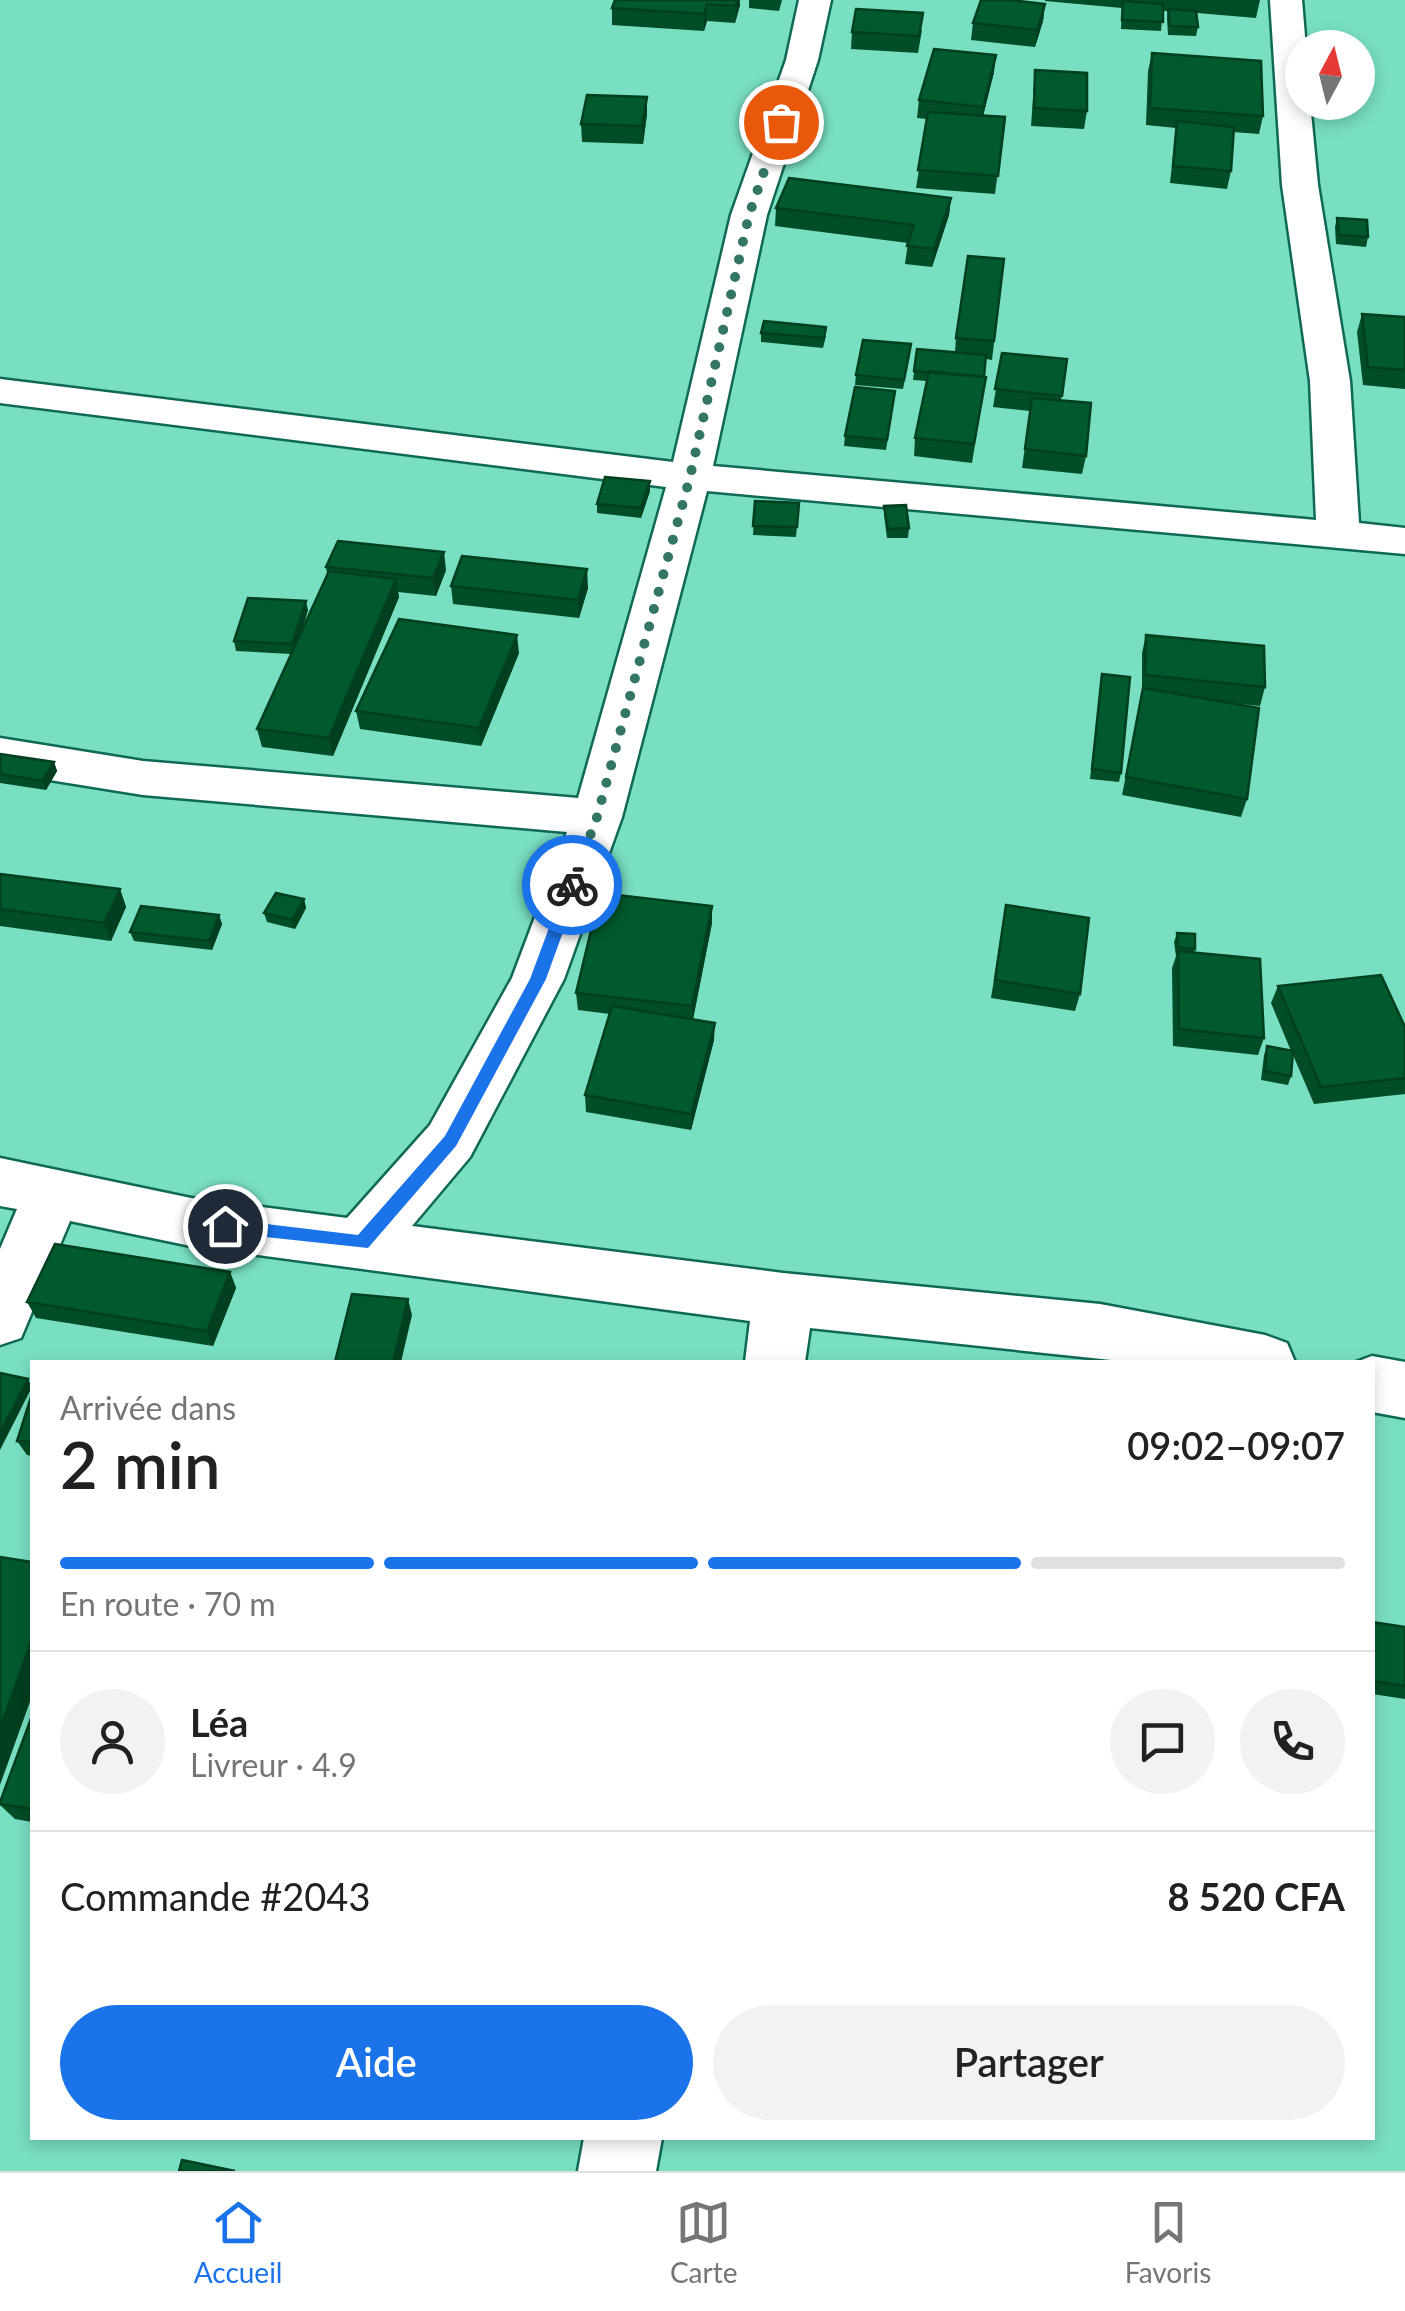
<!DOCTYPE html>
<html lang="fr">
<meta charset="utf-8">
<style>
:root{--surface:#fff;--page:#f2f2f2;--text:#202124;--muted:#757577;--line:#e0e0e0;--accent:#1a73e8}
body{margin:0;font-family:Lato,sans-serif;background:var(--page);color:var(--text);height:100vh;display:flex;flex-direction:column;font-size:38px;white-space:nowrap}
*{box-sizing:border-box;margin:0}
p{font-size:32px;color:var(--muted)}
.icon{flex:none;width:55px;height:55px;fill:none;stroke:currentColor;stroke-width:2;stroke-linecap:round;stroke-linejoin:round}
.map{position:relative;flex:1;overflow:hidden}
.sheet{position:absolute;left:30px;top:1360px;width:1345px;height:780px;display:flex;flex-direction:column;background:var(--surface);border-radius:0px;box-shadow:0 5px 15px #0003}
.sheet>*{flex:none}
.needle{width:65px;rotate:7deg}
.tools{position:absolute;left:1285px;top:30px;display:grid;gap:20px}
.tools a{display:grid;place-items:center;width:90px;height:90px;border-radius:50%;background:var(--surface);box-shadow:0 5px 15px #0003;font-size:50px}
.pin{position:absolute;display:grid;place-items:center;width:85px;height:85px;color:#fff;margin:-42px;border:5px solid #fff;border-radius:50%;box-shadow:0 2px 10px #0007}
.courier{position:absolute;display:grid;place-items:center;width:100px;height:100px;margin:-50px;border:8px solid #1a73e8;border-radius:50%;background:#fff;color:#222;box-shadow:0 2px 12px #0007}
.head em{font-style:normal;font-weight:600}
.head div{display:flex;flex-direction:column-reverse}
.head{display:flex;align-items:center;justify-content:space-between;height:170px;padding:0 30px}
h1{font-size:65px;font-weight:600;line-height:75px}
.bar{display:grid;grid-template-columns:repeat(4,1fr);gap:15px 10px;align-content:center;height:120px;padding:0 30px}
.bar i{height:12px;border-radius:8px;background:var(--line)}
.bar .selected{background:var(--accent)}
.bar p{grid-column:span 4}
.line{display:flex;align-items:center;gap:25px;padding:0 30px;border-top:2px solid var(--line)}
.line div{flex:1}
.round{display:grid;place-items:center;flex:none;width:105px;height:105px;border-radius:52px;background:var(--page)}
.cta{display:flex;gap:20px;margin-top:auto;padding:20px 30px}
.cta a{flex:1;height:115px;border-radius:60px;background:var(--accent);color:#fff;font-size:40px;font-weight:600;line-height:115px;text-align:center}
.cta a+a{background:var(--page);color:var(--text)}
.tabs{display:flex;justify-content:space-around;align-items:center;height:140px;border-top:2px solid var(--line);background:var(--surface);font-size:28px;color:var(--muted)}
.tabs a{display:grid;justify-items:center;gap:5px}
.tabs .selected{color:var(--accent)}
.map>svg:first-child{display:block}
.lines{fill:none;stroke-linecap:round;stroke-linejoin:round}
.street-casing{stroke:#106955;stroke-width:5}
.street{fill:#fff;fill-rule:evenodd}
.wall{fill:#004d27}
.shaded-wall{fill:#003f20}
.building{fill:#005a2d;stroke:#003f20;stroke-width:2.5}
.route{fill:#1a73e8}
.done{stroke:#347664;stroke-width:10;stroke-dasharray:0 18}
</style>
<div class="map">
<svg width="1405" height="2171" viewBox="0 0 1405 2171">
<rect width="100%" height="100%" fill="#78dfc2"/>
<g class="lines">
<g class="street-casing">
<path id="street" d="M799,0H831L818,60L767,215L713,466L1316,520L1310,381L1282,185L1270,0H1302L1306,48H1302V102H1310L1318,185L1350,381L1359,523L1405,528V554L707,491L622,817L564,979L470,1157L412,1226L783,1273L1100,1304L1265,1335L1287,1343L1295,1362H1130L810,1328L805,1362H745L750,1321L191,1246L70,1221L21,1338L0,1345V1249L17,1209L0,1206V1158L191,1198L347,1218L430,1125L512,978L567,832L143,795L0,772V738L143,761L578,798L666,487L0,403V379L673,462L731,215L786,60Z
M1372,1356L1405,1362V1418L1372,1412V1362H1356Z
M584,2138H662L656,2171H578Z"/>
</g>
<use href="#street" class="street"/>
</g>
<path class="wall" d="M615,0H740V5L735,23L707,21L704,31L612,25V8Z
M749,0H782L779,11L749,8Z
M1045,0H1260L1256,18L1197,13L1198,27L1196,36L1168,35L1167,18L1168,11H1163L1161,31L1121,29L1122,8L1045,1Z
M1045,4L1043,21L1035,47L971,40L973,23Z
M922,30L918,53L851,49L852,32Z
M1152,53L1263,116L1259,134L1233,132L1231,171L1227,189L1170,183L1176,128L1146,125L1148,71Z
M1035,70L1087,111L1084,129L1031,126Z
M994,72L983,116L1005,117L995,194L916,188L927,119L917,118L919,100Z
M647,97V114L643,144L582,142L581,124Z
M951,198L949,215L932,267L905,264L908,243L775,226L776,208Z
M1337,218L1368,237L1366,247L1336,244L1335,227Z
M1004,259L992,360L986,359L983,395L972,463L914,456L915,438L927,381L913,380L917,349L955,352L956,338Z
M1362,314L1405,317V389L1363,385L1357,332Z
M761,333L826,336L823,348L761,342Z
M1002,353L1067,359L1061,400L1086,456L1082,474L1022,468L1030,411L993,407Z
M910,354L903,389L855,385L856,375Z
M894,400L886,450L844,446L845,436Z
M650,491L641,518L597,513V504Z
M755,501L799,503L796,537L753,535Z
M884,506L909,528L908,538H887L884,515Z
M326,567L446,570L436,596L398,592L399,597L333,756L262,747L257,729L291,654L236,651L234,641L308,610L302,630L327,574Z
M451,586L588,588L579,618L453,604Z
M1146,635L1265,687L1260,706L1222,702L1247,799L1241,817L1122,795L1142,694V653Z
M519,653L481,746L360,729L356,711Z
M1102,674L1121,773L1119,782L1090,779Z
M0,754L54,762L57,771L46,790L0,783Z
M0,874L120,889L126,907L111,941L0,926Z
M304,899L306,908L295,929L267,922L264,913Z
M712,906V923L693,1020L714,1040L691,1130L586,1112L585,1095L610,1014L578,1010L576,993Z
M219,915L222,924L212,950L134,941L130,932Z
M1003,923L1080,994L1075,1011L991,998Z
M1177,933L1195,949L1194,953L1264,1038L1258,1055L1173,1046L1172,968L1176,956L1174,942Z
M1278,986L1405,1027V1094L1314,1104L1293,1055L1291,1076L1288,1085L1261,1080L1264,1055L1267,1046L1291,1051L1271,1003Z
M230,1272L236,1288L213,1346L36,1318L27,1302Z
M32,1394V1456L27,1455L17,1441Z
M1372,1622L1405,1627V1699L1372,1694Z
M32,1716V1822L15,1819L0,1805Z"/>
<path class="shaded-wall" d="M737,0H740V5L735,23Z
M707,4V21L704,31V14Z
M1045,4L1043,21L1035,47L1037,30Z
M996,55L994,72L981,124L983,107Z
M647,97V114L643,144L642,126Z
M951,198L949,215L932,267L934,249Z
M650,481V491L641,518V508Z
M444,552L446,570L436,596L433,578Z
M587,569L588,588L579,618L578,600Z
M396,579L399,597L333,756L329,738Z
M306,601L308,610L294,654L292,644Z
M517,635L519,653L481,746L479,728Z
M54,762L57,771L46,790L42,781Z
M120,889L126,907L111,941L104,923Z
M304,899L306,908L295,929L292,920Z
M712,906V923L692,1023V1006Z
M219,915L222,924L212,950L209,941Z
M715,1023L714,1040L691,1130V1114Z
M230,1272L236,1288L213,1346L207,1331Z
M408,1299L412,1315L401,1362H393Z
M28,1379L32,1387L0,1450V1433Z
M32,1640V1696L0,1785V1728Z"/>
<path class="building" d="M615,0H737L735,6L707,4L704,14L612,8Z
M981,0H1010L1045,4L1037,30L973,23Z
M1123,1L1163,4V22L1122,20Z
M856,9L923,13L919,36L852,32Z
M1168,9L1196,11L1198,27L1170,26Z
M934,49L996,55L983,107L919,100Z
M1152,53L1261,61L1263,116L1150,108Z
M1035,70L1087,73V111L1034,108Z
M587,95L647,97L642,126L581,124Z
M928,112L1005,117L998,176L918,170Z
M1177,121L1234,127L1231,171L1173,166Z
M789,178L951,198L934,249L907,246L914,225L776,208Z
M1337,218L1367,220L1368,237L1339,235Z
M968,256L1004,259L994,341L956,338Z
M1362,314L1405,317V370L1368,367Z
M764,321L826,327L824,338L761,333Z
M863,340L911,344L904,380L856,375Z
M917,349L986,355L984,377L914,371Z
M1002,353L1067,359L1062,396L995,389Z
M929,371L986,377L974,444L915,438Z
M855,387L895,391L887,440L845,436Z
M1032,398L1091,403L1086,456L1025,449Z
M605,477L650,481L641,508L597,504Z
M755,501L799,503L797,527L753,526Z
M906,505L909,528L888,529L884,506Z
M338,541L444,552L433,578L326,567Z
M462,556L587,569L578,600L451,586Z
M329,571L396,579L329,738L257,729Z
M248,598L306,601L292,644L234,641Z
M399,619L517,635L479,728L356,711Z
M1146,635L1264,646L1265,687L1145,675Z
M1102,674L1130,677L1121,773L1092,769Z
M1143,688L1259,708L1247,799L1126,777Z
M0,754L54,762L42,781L0,774Z
M0,874L120,889L104,923L0,909Z
M276,893L304,899L292,920L264,913Z
M600,893L712,906L692,1006L576,993Z
M1006,905L1089,918L1080,994L995,980Z
M141,906L219,915L209,941L130,932Z
M1177,933L1195,934V949L1178,947Z
M1178,951L1260,959L1264,1038L1179,1029Z
M1381,975L1405,1027V1078L1321,1087L1278,986Z
M612,1006L715,1023L691,1114L585,1095Z
M1267,1046L1293,1051L1291,1076L1265,1071Z
M55,1244L230,1272L207,1331L27,1302Z
M352,1294L408,1299L393,1362H335Z
M0,1373L28,1379L0,1433Z
M32,1394V1442L17,1441Z
M0,1557L32,1562V1640L0,1728Z
M1372,1622L1405,1627V1686L1372,1681Z
M32,1716V1809L0,1804V1802Z
M182,2160L235,2171H179Z"/>
<path class="route" d="M572,880L580,885L546,979L456,1146L368,1248L219,1232L216,1226L225,1219L358,1235L445,1136L530,979L565,885Z"/>
<g class="lines">
<path class="done" d="M572,885L597,817L690,477L749,215L781,122"/>
</g>
</svg>
<div class="tools">
<a><svg class="needle" viewBox="-14 -14 28 28"><path d="M0-13l5 13h-10z" fill="#e53935"/><path d="M0 13l5-13h-10z" fill="#757577"/></svg></a>
</div>
<div class="pin" style="left:781px;top:122px;background:#ea580c"><svg class="icon" aria-label="bag" viewBox="0 0 24 24"><path d="M5 8h14l-1 12H6zM9 8a3 3 0 0 1 6 0"/></svg></div>
<div class="pin" style="left:225px;top:1226px;background:#1f2937"><svg class="icon" aria-label="home" viewBox="0 0 24 24"><path d="M3 11l9-7 9 7M6 9v11h12V9"/></svg></div>
<div class="courier" style="left:572px;top:885px"><svg class="icon" aria-label="bike" viewBox="0 0 24 24"><circle cx="6" cy="16" r="4"/><circle cx="18" cy="16" r="4"/><path d="M6 16l4-8h5l3 8M10 8l3 8H6M13 5h3"/></svg></div>
<section class="sheet">
<div class="head"><div><h1>2 min</h1><p>Arrivée dans</p></div><em>09:02–09:07</em></div>
<div class="bar"><i class="selected"></i><i class="selected"></i><i class="selected"></i><i></i><p>En route · 70 m</p></div>
<div class="line" style="height:180px"><a class="round"><svg class="icon" aria-label="person" viewBox="0 0 24 24"><circle cx="12" cy="8" r="4"/><path d="M4 21q1-7 8-7t8 7"/></svg></a><div><b>Léa</b><p>Livreur · 4.9</p></div><a class="round"><svg class="icon" aria-label="chat" viewBox="0 0 24 24"><path d="M4 5h16v11H9l-5 4z"/></svg></a><a class="round"><svg class="icon" aria-label="phone" viewBox="0 0 24 24"><path d="M5 4h4l2 5-3 2q2 4 5 5l2-3 5 2v4C11 20 4 13 5 4z"/></svg></a></div>
<div class="line" style="height:130px"><div>Commande #2043</div><b>8 520 CFA</b></div>
<div class="cta"><a>Aide</a><a>Partager</a></div>
</section>
</div>
<nav class="tabs">
<a class="selected"><svg class="icon" aria-label="home" viewBox="0 0 24 24"><path d="M3 11l9-7 9 7M6 9v11h12V9"/></svg>Accueil</a>
<a><svg class="icon" aria-label="map" viewBox="0 0 24 24"><path d="M3 6l6-2 6 2 6-2v14l-6 2-6-2-6 2zM9 4v14M15 6v14"/></svg>Carte</a>
<a><svg class="icon" aria-label="saved" viewBox="0 0 24 24"><path d="M7 4h10v16l-5-4-5 4z"/></svg>Favoris</a>
</nav>
